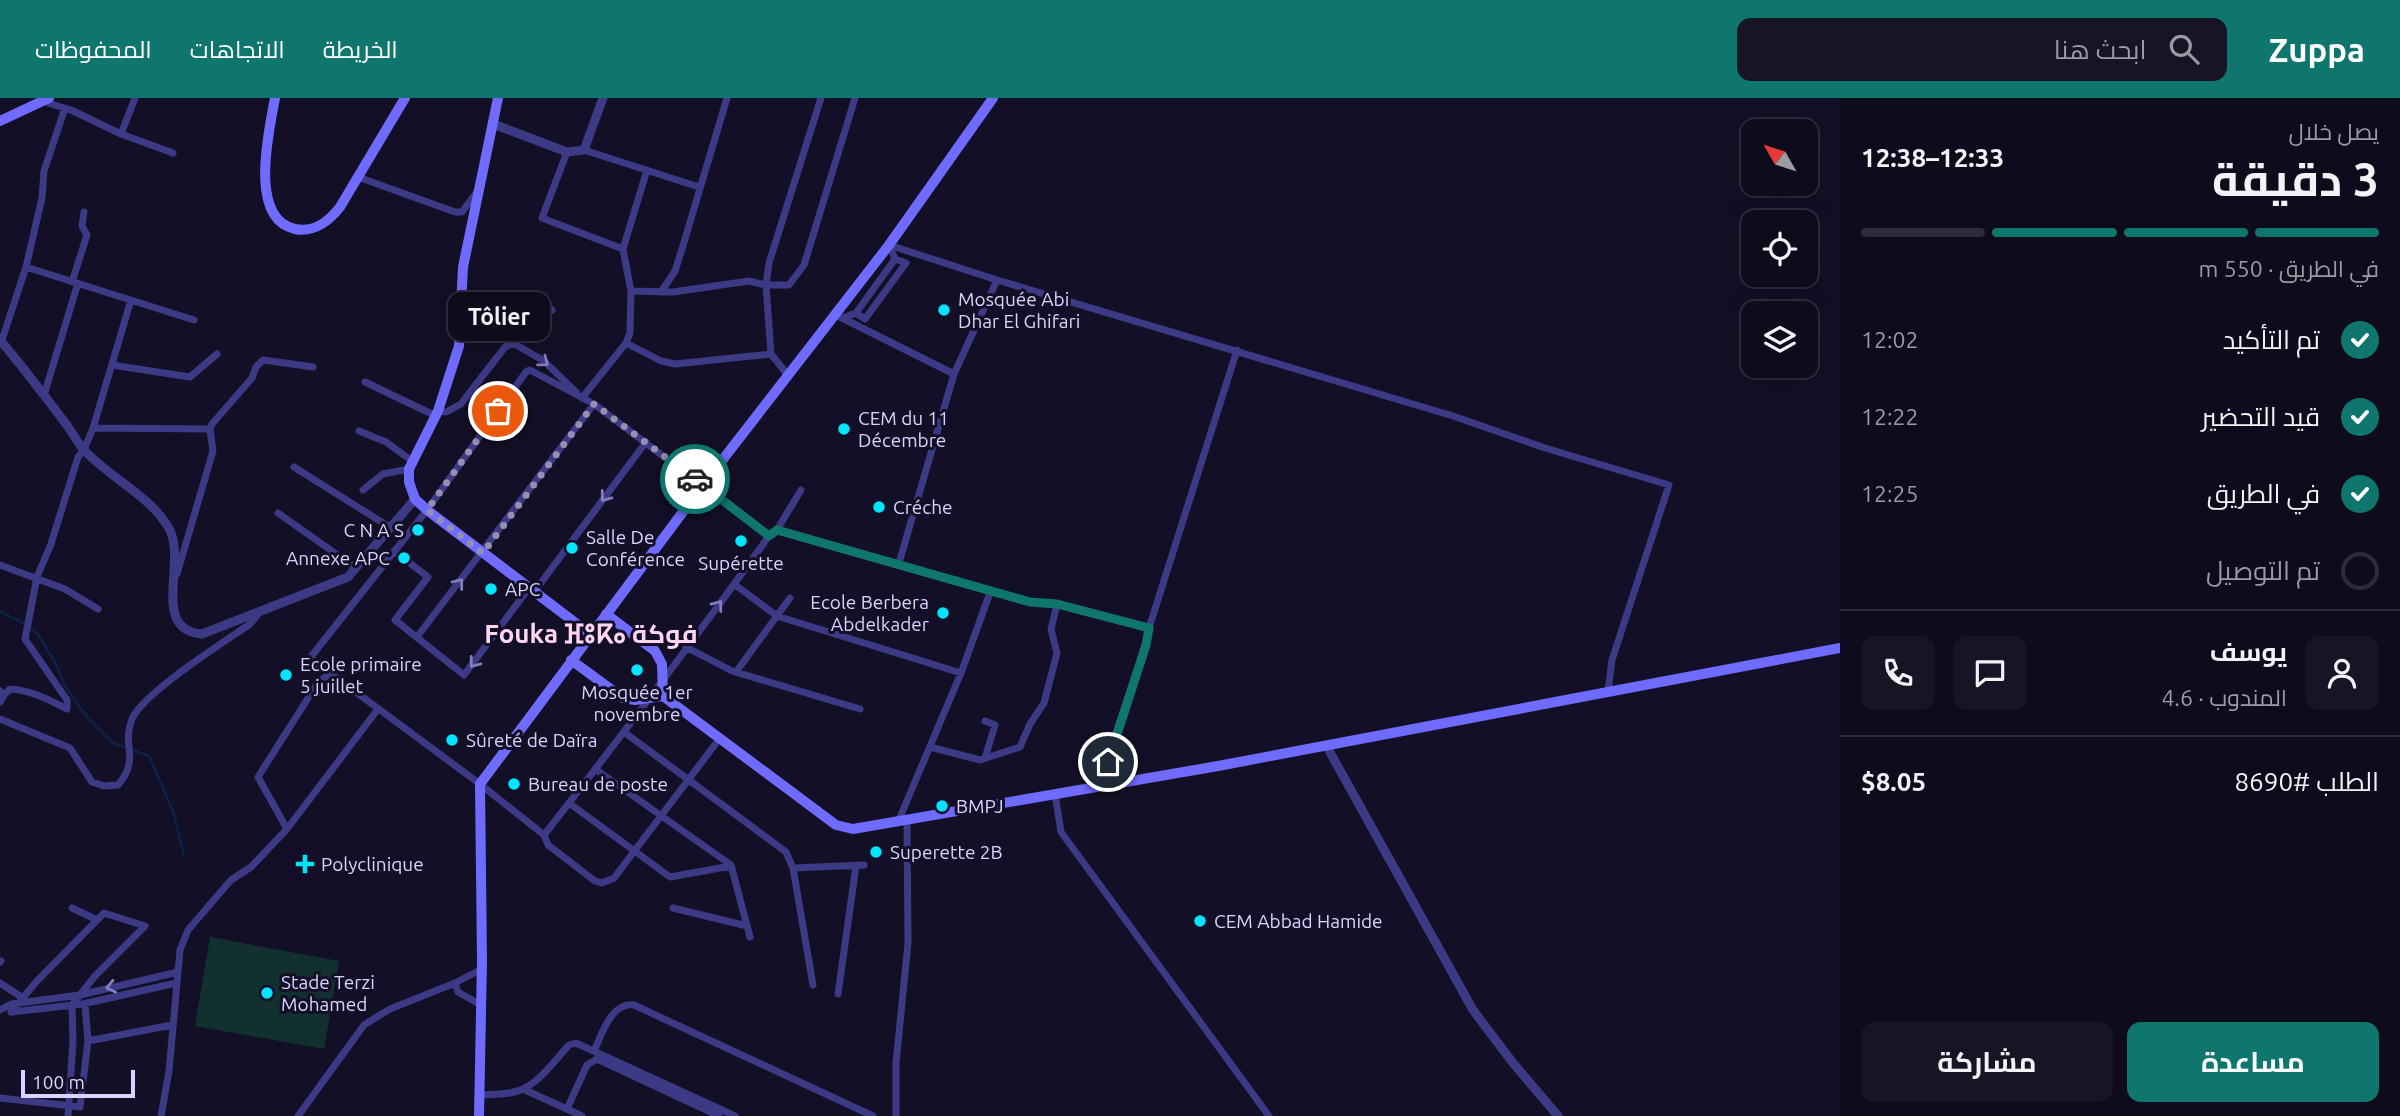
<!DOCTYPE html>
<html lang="ar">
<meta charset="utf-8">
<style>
:root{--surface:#0e0b1c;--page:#171425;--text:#f1f3f6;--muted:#9b9ba3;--line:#2e2b3b;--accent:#0f766e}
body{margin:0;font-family:Ubuntu,Cairo,"Noto Sans Tifinagh",sans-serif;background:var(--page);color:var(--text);direction:rtl;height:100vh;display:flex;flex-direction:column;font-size:26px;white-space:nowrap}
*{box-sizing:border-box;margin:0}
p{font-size:23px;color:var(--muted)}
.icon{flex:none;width:38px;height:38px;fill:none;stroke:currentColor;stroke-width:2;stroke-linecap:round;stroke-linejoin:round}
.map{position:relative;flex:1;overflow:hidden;direction:ltr}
.details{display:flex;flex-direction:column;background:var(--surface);width:560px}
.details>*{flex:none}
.needle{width:46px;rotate:309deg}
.controls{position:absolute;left:1741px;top:21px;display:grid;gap:14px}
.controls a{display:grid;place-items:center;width:77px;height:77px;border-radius:14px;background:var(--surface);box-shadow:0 7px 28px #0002,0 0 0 2px var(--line);font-size:35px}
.scale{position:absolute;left:21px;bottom:18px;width:114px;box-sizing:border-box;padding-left:7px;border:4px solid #d9d4ff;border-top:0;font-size:19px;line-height:24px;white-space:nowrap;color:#d9d4ff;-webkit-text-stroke:5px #130f26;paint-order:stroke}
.pin{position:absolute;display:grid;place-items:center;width:60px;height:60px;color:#fff;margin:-30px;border:4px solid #fff;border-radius:50%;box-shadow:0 2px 7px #0007}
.courier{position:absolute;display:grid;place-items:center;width:70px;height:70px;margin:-35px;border:5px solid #0f766e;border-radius:50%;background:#fff;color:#222;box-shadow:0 2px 9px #0007}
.bubble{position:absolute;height:49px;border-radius:14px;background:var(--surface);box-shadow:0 7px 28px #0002,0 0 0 2px var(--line);font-size:23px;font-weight:700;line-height:49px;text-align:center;direction:rtl}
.overview em{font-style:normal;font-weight:700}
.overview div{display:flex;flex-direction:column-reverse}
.overview{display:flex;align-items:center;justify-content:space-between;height:119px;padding:0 21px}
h1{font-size:46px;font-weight:700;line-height:52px}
.bar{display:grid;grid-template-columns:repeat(4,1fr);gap:10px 7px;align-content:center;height:84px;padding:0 21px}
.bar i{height:9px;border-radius:5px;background:var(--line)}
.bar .on{background:var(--accent)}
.bar p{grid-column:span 4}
.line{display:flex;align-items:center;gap:18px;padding:0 21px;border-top:2px solid var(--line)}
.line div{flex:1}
.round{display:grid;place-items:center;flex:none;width:74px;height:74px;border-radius:14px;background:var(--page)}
ol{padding:0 21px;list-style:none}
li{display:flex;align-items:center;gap:21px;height:77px}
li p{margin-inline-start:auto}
li .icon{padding:7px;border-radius:50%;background:var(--accent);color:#fff;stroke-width:4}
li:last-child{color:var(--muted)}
li i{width:38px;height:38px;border:4px solid var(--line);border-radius:50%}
.button{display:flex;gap:14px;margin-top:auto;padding:14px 21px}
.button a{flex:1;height:80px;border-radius:14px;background:var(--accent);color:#fff;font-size:28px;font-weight:700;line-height:80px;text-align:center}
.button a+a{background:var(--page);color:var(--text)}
header{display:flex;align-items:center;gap:42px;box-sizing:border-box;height:98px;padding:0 35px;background:var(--accent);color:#fff}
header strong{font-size:33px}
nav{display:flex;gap:38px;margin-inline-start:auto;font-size:24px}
.search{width:490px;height:63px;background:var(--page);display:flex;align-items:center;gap:18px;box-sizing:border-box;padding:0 24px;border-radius:14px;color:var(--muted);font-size:26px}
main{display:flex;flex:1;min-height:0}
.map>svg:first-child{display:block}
.green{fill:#12302f}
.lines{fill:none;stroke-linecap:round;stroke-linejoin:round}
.stream{stroke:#0c2248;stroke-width:2.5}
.minor{stroke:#3d3a85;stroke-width:7}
.tertiary{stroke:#3d3a85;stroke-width:9}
.secondary{stroke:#6f6bff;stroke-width:10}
.oneway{stroke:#837fbc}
.done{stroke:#948fb3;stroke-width:7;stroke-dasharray:0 12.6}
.route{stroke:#0f766e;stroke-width:9}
.poi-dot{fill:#00e5ff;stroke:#130f26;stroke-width:2.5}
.labels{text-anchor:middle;stroke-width:6;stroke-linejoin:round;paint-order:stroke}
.poi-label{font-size:19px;fill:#d9d4ff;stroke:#130f26;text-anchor:start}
.district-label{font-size:26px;font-weight:bold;fill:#ffd6f0;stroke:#130f26}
</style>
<header>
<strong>Zuppa</strong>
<div class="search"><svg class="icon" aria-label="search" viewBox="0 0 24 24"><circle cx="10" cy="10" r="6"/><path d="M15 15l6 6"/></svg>ابحث هنا</div>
<nav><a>الخريطة</a><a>الاتجاهات</a><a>المحفوظات</a></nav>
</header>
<main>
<section class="details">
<div class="overview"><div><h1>3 دقيقة</h1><p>يصل خلال</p></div><em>12:33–12:38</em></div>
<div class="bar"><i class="on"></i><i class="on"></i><i class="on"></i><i></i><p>في الطريق · 550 m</p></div>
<ol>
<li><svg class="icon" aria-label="check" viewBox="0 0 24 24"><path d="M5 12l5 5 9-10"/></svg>تم التأكيد<p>12:02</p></li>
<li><svg class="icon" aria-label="check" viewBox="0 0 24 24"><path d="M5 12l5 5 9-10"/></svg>قيد التحضير<p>12:22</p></li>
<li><svg class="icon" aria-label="check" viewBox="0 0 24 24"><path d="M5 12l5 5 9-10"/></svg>في الطريق<p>12:25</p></li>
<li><i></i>تم التوصيل</li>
</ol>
<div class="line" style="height:126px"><a class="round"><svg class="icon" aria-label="person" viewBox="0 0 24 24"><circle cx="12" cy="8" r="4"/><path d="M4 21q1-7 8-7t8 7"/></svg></a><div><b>يوسف</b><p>المندوب · 4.6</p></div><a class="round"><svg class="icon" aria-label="chat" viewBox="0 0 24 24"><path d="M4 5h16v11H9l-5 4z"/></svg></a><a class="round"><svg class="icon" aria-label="phone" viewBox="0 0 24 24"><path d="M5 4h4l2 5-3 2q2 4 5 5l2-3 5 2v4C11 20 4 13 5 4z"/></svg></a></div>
<div class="line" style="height:91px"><div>الطلب #8690</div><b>$8.05</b></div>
<div class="button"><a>مساعدة</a><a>مشاركة</a></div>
</section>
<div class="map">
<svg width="1840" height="1018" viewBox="0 0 1840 1018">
<rect width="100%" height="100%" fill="#130f26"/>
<path class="green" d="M210,839L339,863L324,951L195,928Z"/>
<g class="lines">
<path class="stream" d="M0,513L25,526L37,535L56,566L65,588L86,618L113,645L149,658L173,713L184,758"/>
<path class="minor" d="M45,4L71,12L121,36L173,55
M121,36L135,0
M584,52L699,89
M567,54L542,120L623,151L631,193L673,194L749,183L766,187H789L804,167L855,0
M358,79L455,114H462L476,95
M889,147L997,182L1453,318L1545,350L1669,387L1612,562L1608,594
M623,151L647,72
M26,169L194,222
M72,184L87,137L82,128L84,114
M661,194L675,173L682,151L727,0
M856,215L865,221L906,165L895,161
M836,217L954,276
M842,220L856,215L895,161L889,147
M1,245L26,169L42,100L44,73L65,10
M513,245L552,212
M626,245L661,263L675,266L771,256
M112,267L190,279L217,256
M787,276L771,256L766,187L769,165L821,0
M365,284L436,318
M44,297L78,185
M582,300L626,245L630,235L631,193
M438,313L446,314L461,306L505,249L513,245L544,263L577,295
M93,330L210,331
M359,333L386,344L412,363
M294,369L391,430
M363,392L383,376L409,371
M278,415L356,470
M777,432L801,392
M394,453L428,479L395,522L464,577L529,490
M899,465L954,276L997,182
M0,467L65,491L98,511
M177,476L213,353L210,331L212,326L252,280L256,269L263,262L313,269
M734,486L777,518L961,575
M534,494L646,344
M1149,530L1237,252
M417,539L594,306
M686,549L732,573L860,611
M736,574L790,500
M0,593L4,597L0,604
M4,597L10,591C31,592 49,602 67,611V602L25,541L37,479L51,446L78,359L84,352L93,330L131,202
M0,621L70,650L92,684L104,688L118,687C141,660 121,649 132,621C143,595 224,544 250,526L260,514
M985,623L995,627L985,660
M624,634L786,754L793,770L864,767
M720,640L614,780L602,785L595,783L548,747L544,737L480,686L310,560L427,412L526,274L530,272L594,306L769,438L777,432L1029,504L1057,506L1149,530L1146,547L1119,626L1108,665L1105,688
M930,649L980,662L1020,649L1030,626L1044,605L1057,555L1051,531L1057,506
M595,671L731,767L750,839
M1055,696L1061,734L1269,1018
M569,705L670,779L731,768
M898,724L961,575L991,492
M287,731L258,679L317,586L330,575
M544,737C621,639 696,539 769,438
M793,770L813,887
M72,810L97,822
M673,810L747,828
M0,864L1,863
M0,885L23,900
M838,896L856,768
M481,907L458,894L455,885L482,871
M0,912L11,906L80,897L178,874
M11,914L37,883L104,815L145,828L95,878L72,907L73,943L68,1018
M11,914L83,906L176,885
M88,943L172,927
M594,953C602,936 611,904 634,907L873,1018
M523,991L582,1018
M480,997C491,996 503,997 514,994C537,989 554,963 569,947L576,945L735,1018
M0,1000L80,1009L88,943L85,906
M567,1011L587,967L597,961L719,1018
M161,1018L169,973L180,852L188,832L231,782L251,769L287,731L378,611
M298,1018L364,927L390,911L455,885
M896,1018V965L908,845L907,723"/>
<path class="tertiary" d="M493,26L567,54L584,52L603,0
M0,242C23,269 44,297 66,326C72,334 77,344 84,352C109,379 147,396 167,427C190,460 148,531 202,536L348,479L415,401
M1326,647L1473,912L1513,965L1558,1018"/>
<path class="secondary" d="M275,0C269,33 248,121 295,131C315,135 329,123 340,109L405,0
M498,0L463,169L459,248L438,313L409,371V384L415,401L427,412L590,536
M0,23L49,0
M606,516L655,553L662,566L663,598
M571,562L623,600L635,602L663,598L836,727L853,731L1218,668L1840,550
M479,1018L482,863L480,686L703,387L889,147L993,0"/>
</g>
<defs><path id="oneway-chevron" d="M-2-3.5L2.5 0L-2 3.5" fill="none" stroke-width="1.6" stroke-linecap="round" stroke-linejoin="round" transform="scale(1.75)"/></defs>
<g class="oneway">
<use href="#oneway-chevron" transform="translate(544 264) rotate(37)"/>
<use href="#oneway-chevron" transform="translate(605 399) rotate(127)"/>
<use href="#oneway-chevron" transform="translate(459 485) rotate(-52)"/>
<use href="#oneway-chevron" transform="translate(718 507) rotate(-53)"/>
<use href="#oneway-chevron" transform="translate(474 565) rotate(127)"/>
<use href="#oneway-chevron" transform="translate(111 889) rotate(167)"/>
</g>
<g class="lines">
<path class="done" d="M498,313L427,412L483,455L594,306L695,381"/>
<path class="route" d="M695,381L769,438L777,432L1030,504L1057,506L1149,530L1146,547L1108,664"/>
</g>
<g class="poi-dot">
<circle cx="944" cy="212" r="7"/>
<circle cx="844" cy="331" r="7"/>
<circle cx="879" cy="409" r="7"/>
<circle cx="418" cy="432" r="7"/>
<circle cx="741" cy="443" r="7"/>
<circle cx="572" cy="450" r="7"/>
<circle cx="404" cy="460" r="7"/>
<circle cx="491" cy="491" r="7"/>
<circle cx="943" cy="515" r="7"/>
<circle cx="637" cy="572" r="7"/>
<circle cx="286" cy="577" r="7"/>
<circle cx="452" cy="642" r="7"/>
<circle cx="514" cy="686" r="7"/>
<circle cx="942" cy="708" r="7"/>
<circle cx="876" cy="754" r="7"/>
<path d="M301.5 755.5h7v7h7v7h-7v7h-7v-7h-7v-7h7z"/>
<circle cx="1200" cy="823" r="7"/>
<circle cx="267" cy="895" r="7"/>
</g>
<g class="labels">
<g class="poi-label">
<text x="958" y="208">Mosquée Abi<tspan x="958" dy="22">Dhar El Ghifari</tspan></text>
<text x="858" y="327">CEM du 11<tspan x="858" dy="22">Décembre</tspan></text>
<text x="893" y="416">Créche</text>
<text x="404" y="439" text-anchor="end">C N A S</text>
<text x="586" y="446">Salle De<tspan x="586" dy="22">Conférence</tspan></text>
<text x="390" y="467" text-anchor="end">Annexe APC</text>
<text x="741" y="472" text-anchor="middle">Supérette</text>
<text x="505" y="498">APC</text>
<text x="929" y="511" text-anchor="end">Ecole Berbera<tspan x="929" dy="22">Abdelkader</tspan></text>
<text x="300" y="573">Ecole primaire<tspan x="300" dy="22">5 juillet</tspan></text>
<text x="637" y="601" text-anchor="middle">Mosquée 1er<tspan x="637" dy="22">novembre</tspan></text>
<text x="466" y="649">Sûreté de Daïra</text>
<text x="528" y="693">Bureau de poste</text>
<text x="956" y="715">BMPJ</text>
<text x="890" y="761">Superette 2B</text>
<text x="321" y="773">Polyclinique</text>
<text x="1214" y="830">CEM Abbad Hamide</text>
<text x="281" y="891">Stade Terzi<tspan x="281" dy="22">Mohamed</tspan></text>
</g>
<g class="district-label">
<text x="591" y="545">Fouka ⴼⵓⴽⴰ فوكة</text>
</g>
</g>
</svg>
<div class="controls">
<a><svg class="needle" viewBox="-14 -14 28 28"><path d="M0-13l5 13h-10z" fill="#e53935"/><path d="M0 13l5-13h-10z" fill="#9b9ba3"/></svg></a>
<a><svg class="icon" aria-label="locate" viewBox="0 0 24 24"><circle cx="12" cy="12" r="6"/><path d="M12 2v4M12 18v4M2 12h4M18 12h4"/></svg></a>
<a><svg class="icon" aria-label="layers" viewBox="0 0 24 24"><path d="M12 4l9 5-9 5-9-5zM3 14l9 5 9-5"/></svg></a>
</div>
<div class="scale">100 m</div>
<div class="pin" style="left:498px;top:313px;background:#ea580c"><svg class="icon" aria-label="bag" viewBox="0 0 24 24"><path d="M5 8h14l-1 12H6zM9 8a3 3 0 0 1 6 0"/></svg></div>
<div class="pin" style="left:1108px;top:664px;background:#1f2937"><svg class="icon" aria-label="home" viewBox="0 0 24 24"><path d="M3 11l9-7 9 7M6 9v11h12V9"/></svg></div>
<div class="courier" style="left:695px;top:381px"><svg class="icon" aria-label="car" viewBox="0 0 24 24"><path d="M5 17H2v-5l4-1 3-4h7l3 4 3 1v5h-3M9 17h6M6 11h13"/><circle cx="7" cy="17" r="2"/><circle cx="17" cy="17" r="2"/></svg></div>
<div class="bubble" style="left:448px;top:194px;width:102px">Tôlier</div>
</div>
</main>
